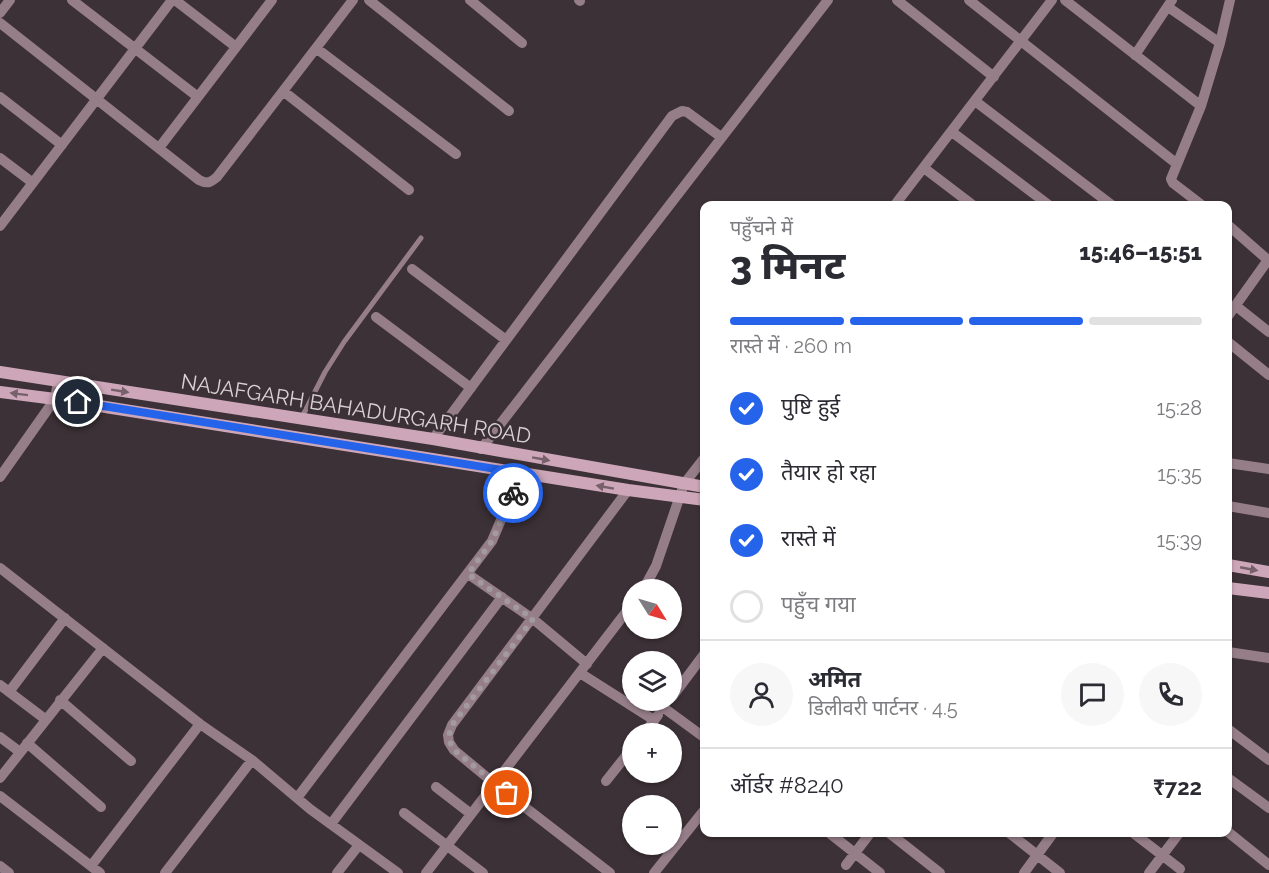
<!DOCTYPE html>
<html lang="hi">
<meta charset="utf-8">
<style>
:root{--surface:#fff;--page:#f7f7f7;--text:#2b2b33;--muted:#7c7c81;--line:#e1e1e2;--accent:#2563eb}
body{margin:0;font-family:Raleway,"Noto Sans Devanagari",sans-serif;background:var(--page);color:var(--text);height:100vh;display:flex;flex-direction:column;font-size:22px;white-space:nowrap}
*{box-sizing:border-box;margin:0}
p{font-size:20px;color:var(--muted)}
.icon{flex:none;width:33px;height:33px;fill:none;stroke:currentColor;stroke-width:2;stroke-linecap:round;stroke-linejoin:round}
.map{position:relative;flex:1;overflow:hidden}
.side{position:absolute;left:700px;top:201px;width:532px;height:636px;display:flex;flex-direction:column;background:var(--surface);border-radius:12px;box-shadow:0 2px 4px #0004}
.side>*{flex:none}
.needle{width:39px;rotate:127deg}
.fabs{position:absolute;left:622px;top:579px;display:grid;gap:12px}
.fabs a{display:grid;place-items:center;width:60px;height:60px;border-radius:50%;background:var(--surface);box-shadow:0 2px 4px #0004;font-size:30px}
.pin{position:absolute;display:grid;place-items:center;width:51px;height:51px;color:#fff;margin:-26px;border:3px solid #fff;border-radius:50%;box-shadow:0 2px 6px #0007}
.courier{position:absolute;display:grid;place-items:center;width:60px;height:60px;margin:-30px;border:4px solid #2563eb;border-radius:50%;background:#fff;color:#222;box-shadow:0 2px 8px #0007}
.summary em{font-style:normal;font-weight:800}
.summary div{display:flex;flex-direction:column-reverse}
.summary{display:flex;align-items:center;justify-content:space-between;height:102px;padding:0 30px}
h1{font-size:39px;font-weight:800;line-height:45px}
.bar{display:grid;grid-template-columns:repeat(4,1fr);gap:9px 6px;align-content:center;height:72px;padding:0 30px}
.bar i{height:8px;border-radius:4px;background:var(--line)}
.bar .on{background:var(--accent)}
.bar p{grid-column:span 4}
.line{display:flex;align-items:center;gap:15px;padding:0 30px;border-top:2px solid var(--line)}
.line div{flex:1}
.round{display:grid;place-items:center;flex:none;width:63px;height:63px;border-radius:32px;background:var(--page)}
ol{padding:0 30px;list-style:none}
li{display:flex;align-items:center;gap:18px;height:66px}
li p{margin-inline-start:auto}
li .icon{padding:6px;border-radius:50%;background:var(--accent);color:#fff;stroke-width:4}
li:last-child{color:var(--muted)}
li i{width:33px;height:33px;border:3px solid var(--line);border-radius:50%}
.map>svg:first-child{display:block}
.lines{fill:none;stroke-linecap:round;stroke-linejoin:round}
.service{stroke:#967e89;stroke-width:5}
.minor{stroke:#967e89;stroke-width:10}
.secondary{stroke:#cda7b9;stroke-width:12}
.oneway{fill:#76606a}
.done{stroke:#a29a9d;stroke-width:6;stroke-dasharray:0 10.8}
.route{stroke:#2563eb;stroke-width:8}
.labels{text-anchor:middle;stroke-width:5;stroke-linejoin:round;paint-order:stroke}
.street-label{font-size:21px;fill:#d9d2d5;stroke:#3c3136}
</style>
<div class="map">
<svg width="1269" height="873" viewBox="0 0 1269 873">
<rect width="100%" height="100%" fill="#3c3136"/>
<g class="lines">
<path class="service" d="M302,417L325,372L344,342L421,238"/>
<path class="minor" d="M72,0L198,97
M175,0L236,47
M369,0L509,111
M470,0L522,43
M579,0L580,1
M897,0L994,77
M969,0L1177,164
M1065,0L1201,106
M1168,7L1220,43
M0,13L10,0
M0,23L199,180C207,184 210,183 217,177L353,0
M316,48L456,154
M1135,55L1172,0
M283,91L409,190
M0,97L62,145
M975,101L1113,206
M952,132L1050,206
M159,148L272,0
M0,158L33,183
M924,168L974,206
M894,206L1052,0
M1203,206L1173,183L1171,179L1201,106L1220,43L1230,0
M1228,225L1269,261
M0,226L172,0
M412,269L506,340
M1236,306L1269,332
M1228,316L1268,260
M376,317L471,388
M1228,342L1269,375
M433,439L672,116L682,111L687,112L721,137
M481,449L828,0
M1228,463L1269,469
M0,477L55,399L58,381
M1228,506L1269,513
M0,568L200,724L252,760L310,809L398,873
M468,574L533,619L587,664
M643,590L656,566L684,484L705,457
M1228,652L1269,658
M580,673L654,720
M0,685L45,719
M9,692L65,618
M672,697L705,653
M60,700L131,761
M664,708L705,738
M1228,729L1269,760
M644,734L658,715
M0,737L20,752
M27,743L101,807
M0,778L103,648
M1228,778L1269,808
M606,781L633,747
M436,787L471,814
M0,796L100,873
M297,798L492,541L521,473
M404,813L483,873
M331,824L502,597
M828,832L880,873
M888,832L940,873
M1008,832L1060,873
M1132,832L1180,869
M1228,832L1269,865
M846,865L871,832
M0,866L9,873
M91,866L200,724
M165,873L252,760
M337,873L359,845
M426,873L633,603
M610,873L495,784L454,750L449,742L448,735L452,725L628,490
M654,873L705,809
M1024,873L1054,832
M1149,873L1180,832"/>
<path class="secondary" d="M0,372L433,439L705,487
M0,392L55,399L628,490L705,500
M1228,565L1269,572
M1228,588L1269,593"/>
</g>
<defs><path id="oneway-solid" d="M-6-.8H1V-3.2L6.5 0L1 3.2V.8H-6Z" transform="scale(1.5)"/></defs>
<g class="oneway">
<use href="#oneway-solid" transform="translate(120 391) rotate(9)"/>
<use href="#oneway-solid" transform="translate(19 394) rotate(-173)"/>
<use href="#oneway-solid" transform="translate(541 459) rotate(10)"/>
<use href="#oneway-solid" transform="translate(605 487) rotate(-170)"/>
<use href="#oneway-solid" transform="translate(1249 569) rotate(11)"/>
</g>
<g class="lines">
<path class="done" d="M507,793L454,750C448,740 448,736 452,725L533,619L468,574L492,541L513,493"/>
<path class="route" d="M78,402L521,473L513,493"/>
</g>
<g class="labels">
<g class="street-label">
<text transform="translate(356 409) rotate(9)" y="7">NAJAFGARH BAHADURGARH ROAD</text>
</g>
</g>
</svg>
<div class="fabs">
<a><svg class="needle" viewBox="-14 -14 28 28"><path d="M0-13l5 13h-10z" fill="#e53935"/><path d="M0 13l5-13h-10z" fill="#7c7c81"/></svg></a>
<a><svg class="icon" aria-label="layers" viewBox="0 0 24 24"><path d="M12 4l9 5-9 5-9-5zM3 14l9 5 9-5"/></svg></a>
<a>+</a>
<a>−</a>
</div>
<div class="pin" style="left:507px;top:793px;background:#ea580c"><svg class="icon" aria-label="bag" viewBox="0 0 24 24"><path d="M5 8h14l-1 12H6zM9 8a3 3 0 0 1 6 0"/></svg></div>
<div class="pin" style="left:78px;top:402px;background:#1f2937"><svg class="icon" aria-label="home" viewBox="0 0 24 24"><path d="M3 11l9-7 9 7M6 9v11h12V9"/></svg></div>
<div class="courier" style="left:513px;top:493px"><svg class="icon" aria-label="bike" viewBox="0 0 24 24"><circle cx="6" cy="16" r="4"/><circle cx="18" cy="16" r="4"/><path d="M6 16l4-8h5l3 8M10 8l3 8H6M13 5h3"/></svg></div>
<section class="side">
<div class="summary"><div><h1>3 मिनट</h1><p>पहुँचने में</p></div><em>15:46–15:51</em></div>
<div class="bar"><i class="on"></i><i class="on"></i><i class="on"></i><i></i><p>रास्ते में · 260 m</p></div>
<ol>
<li><svg class="icon" aria-label="check" viewBox="0 0 24 24"><path d="M5 12l5 5 9-10"/></svg>पुष्टि हुई<p>15:28</p></li>
<li><svg class="icon" aria-label="check" viewBox="0 0 24 24"><path d="M5 12l5 5 9-10"/></svg>तैयार हो रहा<p>15:35</p></li>
<li><svg class="icon" aria-label="check" viewBox="0 0 24 24"><path d="M5 12l5 5 9-10"/></svg>रास्ते में<p>15:39</p></li>
<li><i></i>पहुँच गया</li>
</ol>
<div class="line" style="height:108px"><a class="round"><svg class="icon" aria-label="person" viewBox="0 0 24 24"><circle cx="12" cy="8" r="4"/><path d="M4 21q1-7 8-7t8 7"/></svg></a><div><b>अमित</b><p>डिलीवरी पार्टनर · 4.5</p></div><a class="round"><svg class="icon" aria-label="chat" viewBox="0 0 24 24"><path d="M4 5h16v11H9l-5 4z"/></svg></a><a class="round"><svg class="icon" aria-label="phone" viewBox="0 0 24 24"><path d="M5 4h4l2 5-3 2q2 4 5 5l2-3 5 2v4C11 20 4 13 5 4z"/></svg></a></div>
<div class="line" style="height:78px"><div>ऑर्डर #8240</div><b>₹722</b></div>
</section>
</div>
